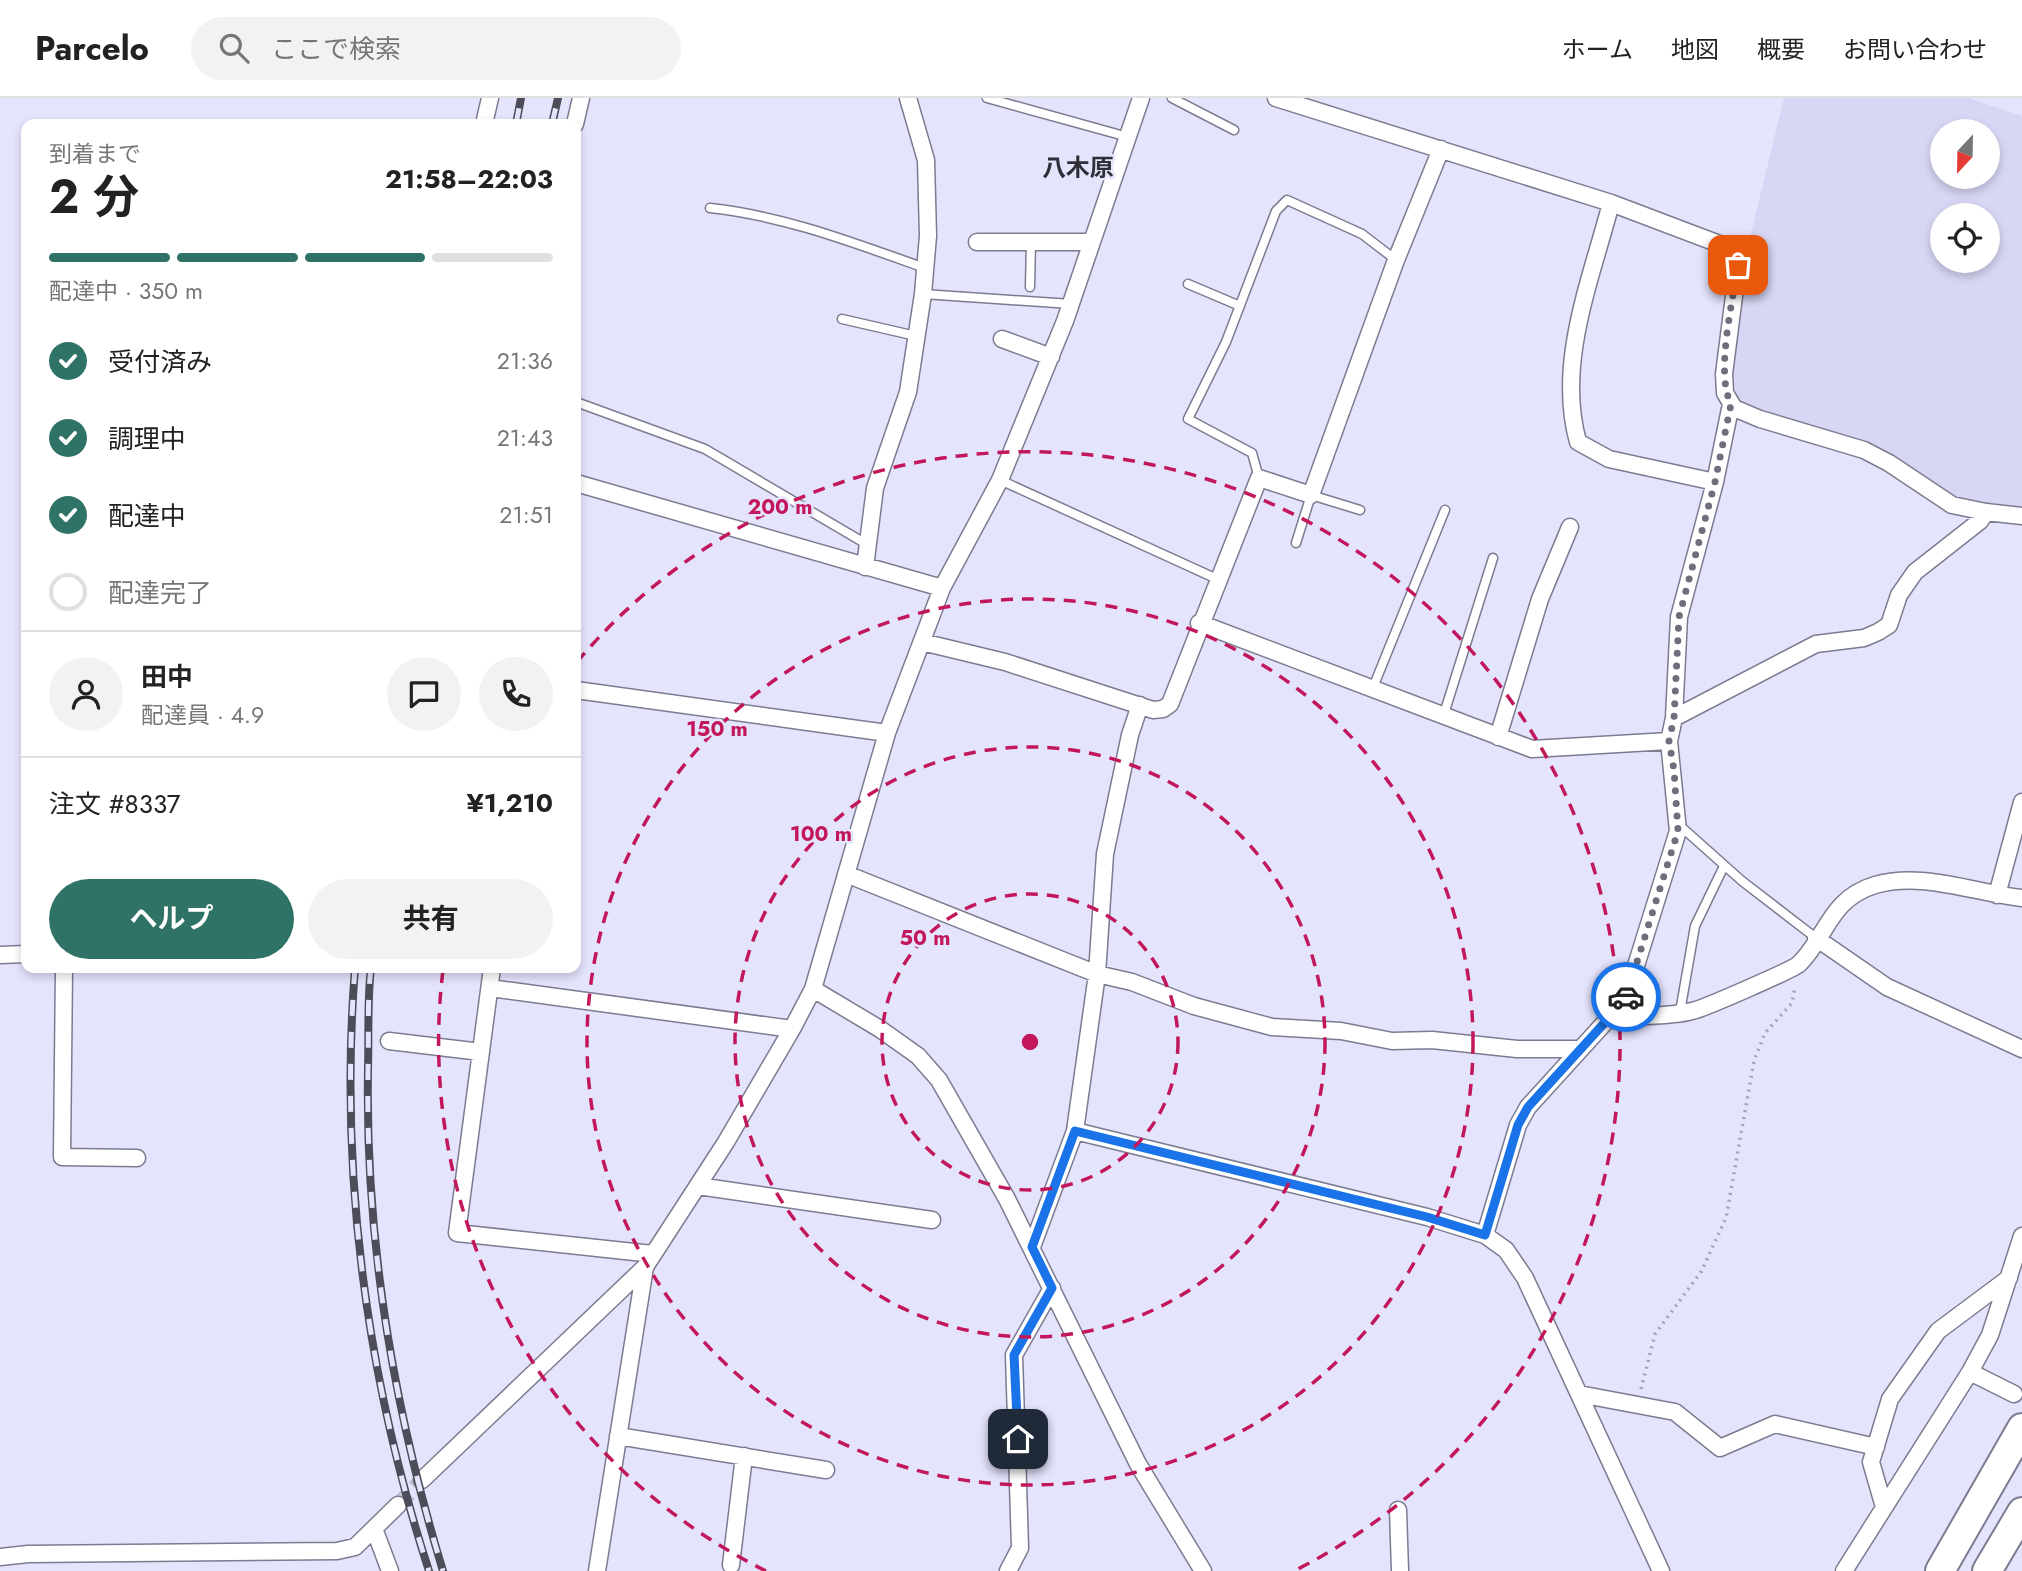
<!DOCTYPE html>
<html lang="ja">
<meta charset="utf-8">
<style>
:root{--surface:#fff;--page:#f2f2f2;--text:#222;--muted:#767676;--line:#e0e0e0;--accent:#2f7366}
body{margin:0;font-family:Jost,"Noto Sans JP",sans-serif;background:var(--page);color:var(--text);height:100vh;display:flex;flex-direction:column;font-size:26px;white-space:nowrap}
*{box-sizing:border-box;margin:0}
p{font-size:23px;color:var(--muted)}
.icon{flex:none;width:38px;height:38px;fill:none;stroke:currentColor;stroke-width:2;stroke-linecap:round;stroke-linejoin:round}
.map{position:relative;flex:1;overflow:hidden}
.panel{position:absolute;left:21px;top:21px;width:560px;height:854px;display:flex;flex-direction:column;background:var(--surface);border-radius:14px;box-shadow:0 4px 10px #0003}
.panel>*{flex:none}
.needle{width:46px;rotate:202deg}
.controls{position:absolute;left:1930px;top:21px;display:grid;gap:14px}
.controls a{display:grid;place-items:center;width:70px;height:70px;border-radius:50%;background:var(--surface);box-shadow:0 4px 10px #0003;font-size:35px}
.pin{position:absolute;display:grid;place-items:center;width:60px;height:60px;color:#fff;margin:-30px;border-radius:14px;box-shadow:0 4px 10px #0006}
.courier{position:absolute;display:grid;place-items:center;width:70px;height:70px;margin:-35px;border:5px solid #1a73e8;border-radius:50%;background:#fff;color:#222;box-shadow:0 2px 9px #0007}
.summary em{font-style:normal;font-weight:700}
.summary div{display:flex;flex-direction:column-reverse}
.summary{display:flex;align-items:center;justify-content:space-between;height:119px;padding:0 28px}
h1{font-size:46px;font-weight:700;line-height:52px}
.bar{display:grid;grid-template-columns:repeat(4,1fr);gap:10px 7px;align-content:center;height:84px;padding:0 28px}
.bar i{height:9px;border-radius:5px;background:var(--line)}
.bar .on{background:var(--accent)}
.bar p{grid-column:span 4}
.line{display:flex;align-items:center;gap:18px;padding:0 28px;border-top:2px solid var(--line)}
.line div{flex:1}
.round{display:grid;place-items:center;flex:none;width:74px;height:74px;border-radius:37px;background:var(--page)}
ol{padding:0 28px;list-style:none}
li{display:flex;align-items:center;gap:21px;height:77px}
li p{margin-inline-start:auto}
li .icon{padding:7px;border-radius:50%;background:var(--accent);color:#fff;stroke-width:4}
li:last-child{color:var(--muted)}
li i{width:38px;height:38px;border:4px solid var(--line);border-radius:50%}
.action{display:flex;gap:14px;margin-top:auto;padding:14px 28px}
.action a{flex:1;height:80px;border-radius:42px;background:var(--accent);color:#fff;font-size:28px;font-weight:700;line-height:80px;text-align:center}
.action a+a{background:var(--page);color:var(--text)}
header{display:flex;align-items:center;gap:42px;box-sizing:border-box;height:98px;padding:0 35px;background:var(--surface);border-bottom:2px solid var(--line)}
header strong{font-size:33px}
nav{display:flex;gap:38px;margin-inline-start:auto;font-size:24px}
.search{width:490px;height:63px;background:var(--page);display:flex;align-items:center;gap:18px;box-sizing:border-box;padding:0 24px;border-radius:38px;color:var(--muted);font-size:26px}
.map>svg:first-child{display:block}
.built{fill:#d7d6f4;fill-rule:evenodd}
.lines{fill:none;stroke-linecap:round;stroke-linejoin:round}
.street-tunnel{stroke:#c1c0d6;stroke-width:16;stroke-dasharray:16 8;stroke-linecap:butt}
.lane-casing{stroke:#7c7b90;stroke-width:11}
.street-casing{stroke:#7c7b90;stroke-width:19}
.highway-casing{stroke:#7c7b90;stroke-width:32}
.path{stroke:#a3a3b6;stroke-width:3.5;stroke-dasharray:2 5;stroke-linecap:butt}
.lane{stroke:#fff;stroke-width:8}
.street{stroke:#fff;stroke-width:16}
.highway{stroke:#fff;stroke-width:28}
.rail-casing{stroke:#4d4d59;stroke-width:8}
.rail{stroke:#e5e4fd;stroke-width:5;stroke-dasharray:16;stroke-linecap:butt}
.done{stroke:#6f6e7d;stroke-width:7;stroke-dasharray:0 12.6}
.route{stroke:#1a73e8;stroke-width:9}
.ring{fill:none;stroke:#c2185b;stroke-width:3.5;stroke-dasharray:12 9}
.labels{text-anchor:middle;stroke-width:5;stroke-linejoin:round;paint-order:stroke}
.quarter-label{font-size:24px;font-weight:bold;fill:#2f2f38;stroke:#e5e4fd}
.centre{fill:#c2185b;stroke:#e5e4fd;stroke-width:3.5}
.ring-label{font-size:21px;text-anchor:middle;font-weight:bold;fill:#c2185b;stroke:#e5e4fd;stroke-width:5;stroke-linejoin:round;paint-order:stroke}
</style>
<header>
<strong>Parcelo</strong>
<div class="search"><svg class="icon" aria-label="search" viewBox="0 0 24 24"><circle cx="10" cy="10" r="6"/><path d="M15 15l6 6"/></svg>ここで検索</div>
<nav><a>ホーム</a><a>地図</a><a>概要</a><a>お問い合わせ</a></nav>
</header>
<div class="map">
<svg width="2022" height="1473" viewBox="0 0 2022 1473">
<rect width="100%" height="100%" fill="#e5e4fd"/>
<path class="built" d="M1784,0H1969L2022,18V410L1988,407L1952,399L1744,307L1731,292L1729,277L1743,168ZM1942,33H1988V79H1942ZM1942,117H1988V163H1942Z"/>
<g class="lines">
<path class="street-tunnel" d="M398,1407L422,1382"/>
<g class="lane-casing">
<path id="lane" d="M987,0L1128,39
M1172,0L1234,32
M710,110C785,118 854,145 925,170
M1188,186L1240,208
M1030,189L1031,144
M923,196L1071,206
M842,221L916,238
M576,304L705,351L868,447
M1259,380L1252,355L1188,321L1226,244L1276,113L1287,102L1362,136L1396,162
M1000,382L1217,481
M1296,445L1311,397L1360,412
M1372,592L1445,412
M1443,619L1493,460
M1678,726L1742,783L1816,840
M1680,914L1695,828L1724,768"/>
</g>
<g class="street-casing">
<path id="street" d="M1276,0L1611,105L1735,152L1738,167L1724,276L1725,295L1734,310L1760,321L1864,352L1889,365L1952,407L1986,414L2022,418
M484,26L490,0
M575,26L581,0
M1611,105C1591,182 1556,265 1578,344L1609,361L1715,384
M977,144H1092
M1002,241L1051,259
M576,385L942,490
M865,469L875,390L908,294L923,196L928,138L926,62L908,0
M1199,525L1532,651L1669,643L1674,620L1679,519L1715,384L1731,306
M922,544L1005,564L1153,612L1163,611L1170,606L1259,380L1311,397L1396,162L1441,51
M576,592L887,635
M1674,620L1816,546L1864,540L1878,534L1889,527L1899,497L1915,474L1980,423L1986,414
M1498,639L1540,501L1570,429
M846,776L1097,876L1132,884L1194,908L1272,929L1341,933L1392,943L1432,942L1517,951H1577
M1997,797L2022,704
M1816,840L1887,889L2022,951
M0,857L26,856
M64,870L62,1059L137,1060
M492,870L457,1135L653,1156
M490,890L792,931
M813,891L880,931L918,958L939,982L1007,1101L1138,1366L1203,1473
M1620,919L1678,733L1669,643
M389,943L481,954
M1075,1033L1427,1119L1485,1137L1506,1152L1525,1180L1661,1473
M698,1088L932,1122
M1485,1137L1518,1027L1528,1009L1608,921C1635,916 1666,920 1692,913C1703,911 1794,871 1799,866C1827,839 1829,801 1875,787C1922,773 1975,795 2022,800
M1032,1149L1075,1033L1097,876L1105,756L1130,637L1140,607
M1970,1274L2014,1296
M1579,1296L1675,1314L1720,1350L1775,1326L1876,1349
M618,1338L826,1372
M422,1382L645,1169L726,1044L792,931L813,891L887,635L942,490L1000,382L1065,223L1141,0
M1884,1409L1871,1364L1890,1301L1938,1233L2009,1180
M1398,1412L1400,1473
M375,1433L390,1473
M0,1459L28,1456L337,1453L355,1449L398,1407
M731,1467L744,1358
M597,1473L645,1169
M1008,1473L1020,1450L1014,1257L1052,1190
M1844,1473L1970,1274L1990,1237L2022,1138"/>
</g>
<g class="highway-casing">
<path id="highway" d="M1940,1473L2022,1330
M1987,1473L2022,1414"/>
</g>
<path class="path" d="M1641,1291L1655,1236L1701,1174L1726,1120L1754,963L1765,935L1792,905L1795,889"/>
<use href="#lane" class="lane"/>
<use href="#street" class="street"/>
<use href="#highway" class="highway"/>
<g class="rail-casing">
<path id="rail" d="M516,26L521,0
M552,26L558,0
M355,870C339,1073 366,1279 429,1473
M371,870C367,903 369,937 368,971C365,1142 393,1309 443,1473"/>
</g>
<use href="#rail" class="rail"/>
</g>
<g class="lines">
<path class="done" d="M1626,899L1678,733L1674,672L1669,643L1674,620L1679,519L1715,384L1731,306C1715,275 1733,203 1738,167"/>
<path class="route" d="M1018,1341L1014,1257L1052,1190L1032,1149L1075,1033L1427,1119L1485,1137L1518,1027L1528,1009L1608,921L1620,919L1626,899"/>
</g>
<g class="ring">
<circle cx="1030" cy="944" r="148"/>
<circle cx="1030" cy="944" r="295"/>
<circle cx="1030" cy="944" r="443"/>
<path d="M766 1473A591 591 0 0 1 443 872M577 564A591 591 0 1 1 1294 1473"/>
</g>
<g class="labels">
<g class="quarter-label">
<text x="1078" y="78">八木原</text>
</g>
</g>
<circle cx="1030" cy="944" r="10" class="centre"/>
<g class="ring-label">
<text x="780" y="416">200 m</text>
<text x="717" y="638">150 m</text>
<text x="821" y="743">100 m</text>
<text x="925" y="847">50 m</text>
</g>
</svg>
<div class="controls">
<a><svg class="needle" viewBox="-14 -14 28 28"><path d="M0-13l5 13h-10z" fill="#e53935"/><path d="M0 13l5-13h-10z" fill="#767676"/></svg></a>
<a><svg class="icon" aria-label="locate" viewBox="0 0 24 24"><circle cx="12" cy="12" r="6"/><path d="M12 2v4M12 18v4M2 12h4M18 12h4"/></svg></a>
</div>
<div class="pin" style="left:1738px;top:167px;background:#ea580c"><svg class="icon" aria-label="bag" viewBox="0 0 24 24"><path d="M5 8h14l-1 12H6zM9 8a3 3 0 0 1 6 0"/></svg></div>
<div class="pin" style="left:1018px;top:1341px;background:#1f2937"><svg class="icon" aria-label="home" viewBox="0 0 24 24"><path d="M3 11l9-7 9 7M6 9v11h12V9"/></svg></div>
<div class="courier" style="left:1626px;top:899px"><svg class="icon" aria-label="car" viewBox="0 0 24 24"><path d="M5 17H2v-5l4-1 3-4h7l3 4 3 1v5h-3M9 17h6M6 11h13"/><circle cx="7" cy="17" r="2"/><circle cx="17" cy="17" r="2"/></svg></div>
<section class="panel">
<div class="summary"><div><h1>2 分</h1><p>到着まで</p></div><em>21:58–22:03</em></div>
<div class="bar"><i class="on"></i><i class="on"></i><i class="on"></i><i></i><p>配達中 · 350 m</p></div>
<ol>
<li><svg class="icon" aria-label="check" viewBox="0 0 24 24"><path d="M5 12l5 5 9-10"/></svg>受付済み<p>21:36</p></li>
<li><svg class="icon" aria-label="check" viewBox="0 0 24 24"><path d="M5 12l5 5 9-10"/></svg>調理中<p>21:43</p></li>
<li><svg class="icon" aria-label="check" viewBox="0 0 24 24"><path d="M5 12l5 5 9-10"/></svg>配達中<p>21:51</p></li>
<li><i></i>配達完了</li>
</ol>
<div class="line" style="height:126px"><a class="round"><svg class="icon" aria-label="person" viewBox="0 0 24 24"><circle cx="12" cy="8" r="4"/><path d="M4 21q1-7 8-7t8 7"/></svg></a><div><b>田中</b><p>配達員 · 4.9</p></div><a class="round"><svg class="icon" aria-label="chat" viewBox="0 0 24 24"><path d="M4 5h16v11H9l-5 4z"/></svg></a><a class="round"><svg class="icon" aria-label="phone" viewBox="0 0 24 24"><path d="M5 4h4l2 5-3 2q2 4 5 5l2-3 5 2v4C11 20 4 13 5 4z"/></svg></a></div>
<div class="line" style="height:91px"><div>注文 #8337</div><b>¥1,210</b></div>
<div class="action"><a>ヘルプ</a><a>共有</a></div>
</section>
</div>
